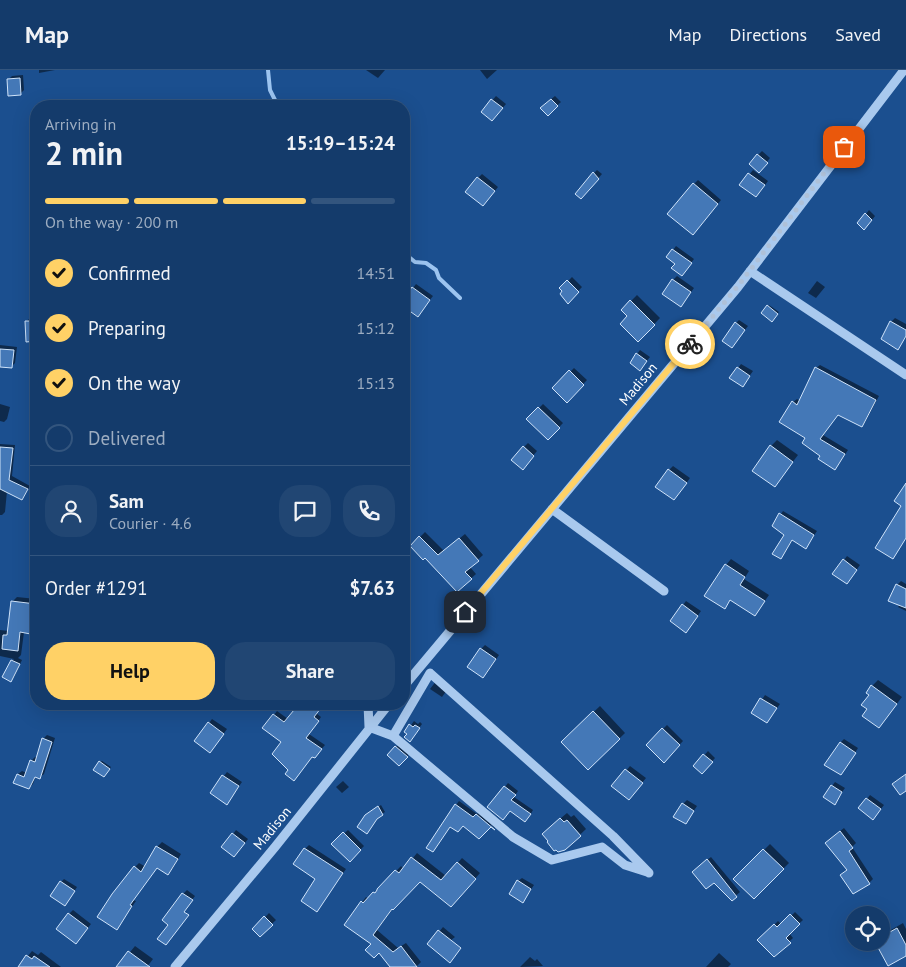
<!DOCTYPE html>
<meta charset="utf-8">
<style>
:root{--surface:#143b6b;--page:#214673;--text:#f1f3f6;--muted:#9dadc1;--line:#33557e;--accent:#ffd166}
body{margin:0;font-family:"PT Sans",sans-serif;background:var(--page);color:var(--text);height:100vh;display:flex;flex-direction:column;font-size:19px;white-space:nowrap}
*{box-sizing:border-box;margin:0}
p{font-size:16px;color:var(--muted)}
.icon{flex:none;width:28px;height:28px;fill:none;stroke:currentColor;stroke-width:2;stroke-linecap:round;stroke-linejoin:round}
.map{position:relative;flex:1;overflow:hidden}
.panel{position:absolute;left:30px;top:30px;width:380px;height:610px;display:flex;flex-direction:column;background:var(--surface);border-radius:20px;box-shadow:0 5px 20px #0002,0 0 0 1px var(--line)}
.panel>*{flex:none}
.fabs{position:absolute;left:845px;top:836px;display:grid;gap:10px}
.fabs a{display:grid;place-items:center;width:45px;height:45px;border-radius:50%;background:var(--surface);box-shadow:0 5px 20px #0002,0 0 0 1px var(--line);font-size:25px}
.pin{position:absolute;display:grid;place-items:center;width:42px;height:42px;color:#fff;margin:-21px;border-radius:10px;box-shadow:0 2px 8px #0006}
.courier{position:absolute;display:grid;place-items:center;width:50px;height:50px;margin:-25px;border:4px solid #ffd166;border-radius:50%;background:#fff;color:#222;box-shadow:0 1px 6px #0007}
.headline em{font-style:normal;font-weight:700}
.headline div{display:flex;flex-direction:column-reverse}
.headline{display:flex;align-items:center;justify-content:space-between;height:85px;padding:0 15px}
h1{font-size:32px;font-weight:700;line-height:38px}
.bar{display:grid;grid-template-columns:repeat(4,1fr);gap:8px 5px;align-content:center;height:60px;padding:0 15px}
.bar i{height:6px;border-radius:4px;background:var(--line)}
.bar .on{background:var(--accent)}
.bar p{grid-column:span 4}
.line{display:flex;align-items:center;gap:12px;padding:0 15px;border-top:1px solid var(--line)}
.line div{flex:1}
.round{display:grid;place-items:center;flex:none;width:52px;height:52px;border-radius:20px;background:var(--page)}
ol{padding:0 15px;list-style:none}
li{display:flex;align-items:center;gap:15px;height:55px}
li p{margin-inline-start:auto}
li .icon{padding:5px;border-radius:50%;background:var(--accent);color:#111;stroke-width:4}
li:last-child{color:var(--muted)}
li i{width:28px;height:28px;border:2px solid var(--line);border-radius:50%}
.cta{display:flex;gap:10px;margin-top:auto;padding:10px 15px}
.cta a{flex:1;height:58px;border-radius:20px;background:var(--accent);color:#111;font-size:20px;font-weight:700;line-height:58px;text-align:center}
.cta a+a{background:var(--page);color:var(--text)}
header{display:flex;align-items:center;gap:30px;box-sizing:border-box;height:70px;padding:0 25px;background:var(--surface);border-bottom:1px solid var(--line)}
header strong{font-size:24px}
nav{display:flex;gap:28px;margin-inline-start:auto;font-size:18px}
.map>svg:first-child{display:block}
.shadow{fill:#0007}
.lines{fill:none;stroke-linecap:round;stroke-linejoin:round}
.stream{stroke:#9cc4f0;stroke-width:4}
.building{fill:#4478b7;stroke:#cfe3fa}
.minor{stroke:#a9c9ee;stroke-width:9}
.done{stroke:#afc1d8;stroke-width:5;stroke-dasharray:0 9}
.route{stroke:#ffd166;stroke-width:6}
.labels{text-anchor:middle;stroke-width:4;stroke-linejoin:round;paint-order:stroke}
.street-label{font-size:14px;fill:#fff;stroke:#1b4f8f}
</style>
<header>
<strong>Map</strong>
<nav><a>Map</a><a>Directions</a><a>Saved</a></nav>
</header>
<div class="map">
<svg width="906" height="897" viewBox="0 0 906 897">
<rect width="100%" height="100%" fill="#1b4f8f"/>
<path class="shadow" d="M39,0H55L39,3Z
M366,0H385L378,8Z
M480,0H497L487,9Z
M23,5L24,20L20,24L8,10L12,6Z
M496,26L506,34L496,46L482,42Z
M555,26L561,32L548,44L545,34Z
M762,81L770,88L763,97L758,85Z
M597,100L602,104L581,128L594,103Z
M753,100L768,111L760,122L741,115Z
M482,104L498,117L487,131L478,108Z
M698,110L721,130L697,160L694,114Z
M869,140L875,146L868,155L866,144Z
M676,176L694,189L685,201L668,187Z
M677,206L694,218L684,232L673,210Z
M572,207L582,217L568,232L561,218Z
M817,211L825,217L816,228L808,223Z
M416,214L433,226L417,246L404,236V230Z
M637,225L660,248L638,271L629,246L622,240Z
M769,235L779,242L772,250L763,243Z
M30,248H36V270L28,271L26,252Z
M895,248L906,254V267L898,278L891,252Z
M739,250L748,256L732,277L736,253Z
M0,275L17,277L15,293L11,297L0,295Z
M640,280L650,287L640,299L637,284Z
M741,294L753,301L743,315L731,308Z
M820,295L879,326L865,352L862,356L838,344L823,365L848,380L838,395L822,386L807,368L793,332L797,329L800,331L816,298Z
M574,298L587,310L567,331L554,318Z
M0,334L10,337L7,349L4,352L0,351Z
M543,334L563,353L548,369L528,349Z
M777,370L798,385L775,415L771,376Z
M528,373L537,381L526,394L524,377Z
M0,374L15,375L12,406L30,416L22,429L7,421L5,442L2,445H0Z
M673,396L690,408L678,425L669,400Z
M783,441L817,461L806,477L793,469L784,484L785,464L773,456Z
M425,462L444,481L465,464L483,485L470,497L476,504L457,521L425,486L411,476Z
M847,486L860,495L850,509L844,490Z
M731,489L749,501L744,509L769,525L755,545L731,529L725,537L726,495Z
M901,511L906,514V541L898,537L900,534L897,515Z
M17,527L36,529V563L24,562L21,585L18,588L22,590L14,607L11,610L12,591L14,589L0,586V560L9,561L13,531Z
M686,531L701,541L690,557L683,535Z
M404,560L410,564L404,573Z
M485,575L499,585L487,603L481,579Z
M437,610L447,620L442,627L430,619Z
M878,610L902,627L879,657L869,639L872,616Z
M765,625L780,634L767,652L753,643Z
M300,634H323L316,643L321,647L309,664L325,675L318,683L313,685L294,710L289,700L283,672L264,658L277,641L288,649Z
M600,636L625,663L588,699L562,672Z
M212,649L227,659L214,677L209,653Z
M414,651L418,654L420,652L422,654L410,671L408,664L406,662Z
M667,655L683,671L664,691L647,675Z
M47,665L55,668L44,704L40,707L36,706L33,714L29,718L15,712L18,704L22,701L27,703L31,691L35,687L38,688L43,669Z
M844,669L858,678L844,700L840,673Z
M400,673L411,682L399,695L389,685Z
M708,681L715,688L702,703L695,696Z
M102,691L111,697L106,704L100,692Z
M630,696L646,708L632,725L613,716Z
M227,702L242,712L227,733L211,723Z
M343,711L349,717L342,723L336,717Z
M835,712L845,718L834,733L832,716Z
M508,713L518,721L514,727L533,740L529,747L510,740L489,737Z
M870,725L884,735L877,744L867,729Z
M687,730L697,736L689,748L683,734Z
M459,731L477,744L480,741L497,755L495,758L491,755L479,767L463,754L451,756L436,777L456,735Z
M381,735L385,742L382,744L369,743Z
M567,743L571,747L574,745L586,759L565,779L549,758Z
M844,758L856,773L852,777L873,809L869,813L848,799L830,769Z
M236,760L248,769L238,782L233,764Z
M348,760L364,776L350,790L333,774Z
M162,772L181,784L173,798L168,803L157,797L133,830L136,831L117,858L135,797L139,793L146,797L157,777Z
M770,774L789,793L754,828L735,809Z
M309,775L346,799L317,840V809L305,779Z
M417,783L446,806L462,788L480,803L456,831L420,810L393,838L377,860L398,878L406,873L421,892L416,897H391L373,873L362,832L366,827L369,829L401,796L404,799Z
M711,787L740,822L732,829L715,811L697,798Z
M522,808L534,815L526,827L518,811Z
M64,809L77,817L68,831L61,812Z
M187,820L195,826L183,842V824Z
M73,840L91,854L80,868L69,844Z
M795,842L803,850L789,863L793,868L774,886L759,870L778,851L782,855Z
M269,843L276,850L260,865L254,859Z
M903,853L906,859V885L881,872L882,865Z
M443,857L455,867L437,881L429,874Z
M135,876L153,889L147,897H118Z
M32,881L38,885L41,882L61,897H19Z
M719,883L731,894L728,897H706Z
M530,887L535,891L537,889L543,896L520,897Z"/>
<g class="lines">
<path class="stream" d="M268,0L270,20L278,36
M404,124C409,131 406,141 404,148
M404,183L415,192L426,193L436,200L439,208L460,228"/>
</g>
<path class="building" d="M20,8L21,25L8,26L7,9Z
M491,29L503,38L492,51L481,42Z
M551,29L558,36L548,46L540,38Z
M757,84L768,93L759,103L749,94Z
M593,102L599,109L581,129L575,124Z
M748,103L765,115L756,127L739,115Z
M477,107L495,121L483,136L465,122Z
M693,113L718,134L693,165L667,144Z
M865,143L872,150L864,160L857,153Z
M672,179L692,193L682,206L671,198L675,194L666,187Z
M672,209L691,222L681,237L662,224Z
M567,210L579,222L568,234L560,224L562,221L559,218Z
M412,217L430,230L418,247L404,237V228Z
M630,230L655,255L638,272L620,254L627,246L621,240Z
M767,235L778,244L772,252L761,243Z
M25,251H36V271L26,272Z
M890,251L906,260V266L898,280L881,269Z
M735,252L745,260L732,278L722,271Z
M0,279L14,280L12,298L0,297Z
M636,283L647,291L640,301L630,293Z
M737,297L750,306L743,317L729,308Z
M815,297L876,330L862,357L838,345L820,369L845,384L835,400L818,389L820,386L802,373L805,368L779,352L792,331L797,335Z
M569,300L584,315L567,333L552,318Z
M538,337L560,358L548,370L526,349Z
M770,375L793,392L775,417L752,401Z
M523,376L534,386L523,400L511,390Z
M0,377L13,378L9,410L28,419L22,430L0,419Z
M668,399L687,413L674,430L655,417Z
M906,413V468L893,489L875,478L901,436L894,431Z
M779,443L814,465L806,479L792,470L781,489L772,484L784,465L772,456Z
M419,466L438,485L459,468L479,491L465,502L472,509L457,522L425,488L423,490L410,476Z
M843,489L857,500L847,514L832,504Z
M725,494L745,507L740,515L765,531L755,546L730,530L725,539L704,526Z
M896,514L906,519V538L888,531Z
M11,531L36,534V565L20,562L18,581L2,579L3,565H7Z
M682,534L698,546L686,563L670,551Z
M480,578L496,589L483,608L467,597Z
M11,590L20,594L11,612L2,607Z
M871,615L897,634L879,658L862,646L867,639L861,635L869,625L866,623Z
M760,628L777,638L767,653L751,643Z
M299,634H324L314,647L319,651L306,668L322,679L315,688L312,687L294,711L285,704L288,700L272,684L281,672L262,658L273,644L284,652Z
M593,641L620,669L588,700L561,672Z
M208,652L224,664L210,683L194,671Z
M409,654L413,657L415,655L420,658L410,672L404,667L407,664L404,662Z
M662,658L680,675L664,693L646,675Z
M42,668L52,672L40,709L35,707L29,719L13,713L17,704L24,707L30,690L35,692Z
M840,672L856,683L841,705L824,695Z
M395,676L408,687L399,696L387,685Z
M703,684L713,692L702,704L693,696Z
M99,691L110,699L104,707L93,700Z
M625,699L643,713L629,730L611,716Z
M906,704V721L900,725L892,714Z
M222,705L239,716L227,735L210,723Z
M831,715L842,722L835,735L823,727Z
M504,716L516,725L511,730L531,744L525,752L510,741L503,750L487,737Z
M866,728L881,739L873,750L858,738Z
M682,733L694,741L686,754L673,747Z
M455,734L473,747L476,744L495,760L491,757L479,769L463,756L458,762L450,757L433,782L426,778Z
M378,736L383,745L377,749L367,764L357,757L365,745Z
M560,748L564,752L567,750L581,766L565,780L558,782L556,780L554,781L547,772L548,771L542,764Z
M840,761L853,778L849,781L870,814L853,824L840,805L847,800L825,773Z
M343,762L361,780L350,792L331,774Z
M232,763L245,773L234,787L221,777Z
M156,776L178,789L168,805L157,798L130,835L132,836L117,860L97,847L112,824L134,796L141,802Z
M304,778L343,803L317,842L301,831L315,809L293,794Z
M763,779L784,799L754,829L733,809Z
M411,787L441,810L457,792L476,809L451,837L420,812L393,840L392,839L373,865L393,882L401,876L417,897H390L379,883L374,888L365,880L371,874L344,855L361,831L363,833L373,822L375,823L377,820V819L395,800L399,803Z
M707,789L737,827L732,831L714,813L706,819L692,802Z
M517,810L531,819L523,833L509,824Z
M60,811L75,821L65,836L50,826Z
M182,823L193,830L184,842L189,845L166,875L157,869L168,855L162,850Z
M68,843L88,858L76,874L56,859Z
M790,844L800,854L786,868L791,873L774,887L757,870L774,854L777,857Z
M264,846L273,855L260,867L252,859Z
M897,858L906,875V886L888,896L875,872H881V867Z
M438,860L461,878L450,893L427,874Z
M128,881L150,897H116Z
M26,885L32,889L34,886L50,897H18Z"/>
<g class="lines">
<path class="minor" d="M750,201L906,305
M552,439L664,521
M404,616L738,217L904,0
M368,634L369,657L393,666L513,767L552,790L602,777L625,795L647,802
M393,666L430,603L613,766L649,803
M175,897L275,777L389,634"/>
</g>
<g class="lines">
<path class="done" d="M690,274L738,216L844,77"/>
<path class="route" d="M465,542L690,274"/>
</g>
<g class="labels">
<g class="street-label">
<text transform="translate(638 314) rotate(-50)" y="5">Madison</text>
<text transform="translate(272 758) rotate(-51)" y="5">Madison</text>
</g>
</g>
</svg>
<div class="fabs">
<a><svg class="icon" aria-label="locate" viewBox="0 0 24 24"><circle cx="12" cy="12" r="6"/><path d="M12 2v4M12 18v4M2 12h4M18 12h4"/></svg></a>
</div>
<div class="pin" style="left:844px;top:77px;background:#ea580c"><svg class="icon" aria-label="bag" viewBox="0 0 24 24"><path d="M5 8h14l-1 12H6zM9 8a3 3 0 0 1 6 0"/></svg></div>
<div class="pin" style="left:465px;top:542px;background:#1f2937"><svg class="icon" aria-label="home" viewBox="0 0 24 24"><path d="M3 11l9-7 9 7M6 9v11h12V9"/></svg></div>
<div class="courier" style="left:690px;top:274px"><svg class="icon" aria-label="bike" viewBox="0 0 24 24"><circle cx="6" cy="16" r="4"/><circle cx="18" cy="16" r="4"/><path d="M6 16l4-8h5l3 8M10 8l3 8H6M13 5h3"/></svg></div>
<section class="panel">
<div class="headline"><div><h1>2 min</h1><p>Arriving in</p></div><em>15:19–15:24</em></div>
<div class="bar"><i class="on"></i><i class="on"></i><i class="on"></i><i></i><p>On the way · 200 m</p></div>
<ol>
<li><svg class="icon" aria-label="check" viewBox="0 0 24 24"><path d="M5 12l5 5 9-10"/></svg>Confirmed<p>14:51</p></li>
<li><svg class="icon" aria-label="check" viewBox="0 0 24 24"><path d="M5 12l5 5 9-10"/></svg>Preparing<p>15:12</p></li>
<li><svg class="icon" aria-label="check" viewBox="0 0 24 24"><path d="M5 12l5 5 9-10"/></svg>On the way<p>15:13</p></li>
<li><i></i>Delivered</li>
</ol>
<div class="line" style="height:90px"><a class="round"><svg class="icon" aria-label="person" viewBox="0 0 24 24"><circle cx="12" cy="8" r="4"/><path d="M4 21q1-7 8-7t8 7"/></svg></a><div><b>Sam</b><p>Courier · 4.6</p></div><a class="round"><svg class="icon" aria-label="chat" viewBox="0 0 24 24"><path d="M4 5h16v11H9l-5 4z"/></svg></a><a class="round"><svg class="icon" aria-label="phone" viewBox="0 0 24 24"><path d="M5 4h4l2 5-3 2q2 4 5 5l2-3 5 2v4C11 20 4 13 5 4z"/></svg></a></div>
<div class="line" style="height:65px"><div>Order #1291</div><b>$7.63</b></div>
<div class="cta"><a>Help</a><a>Share</a></div>
</section>
</div>
